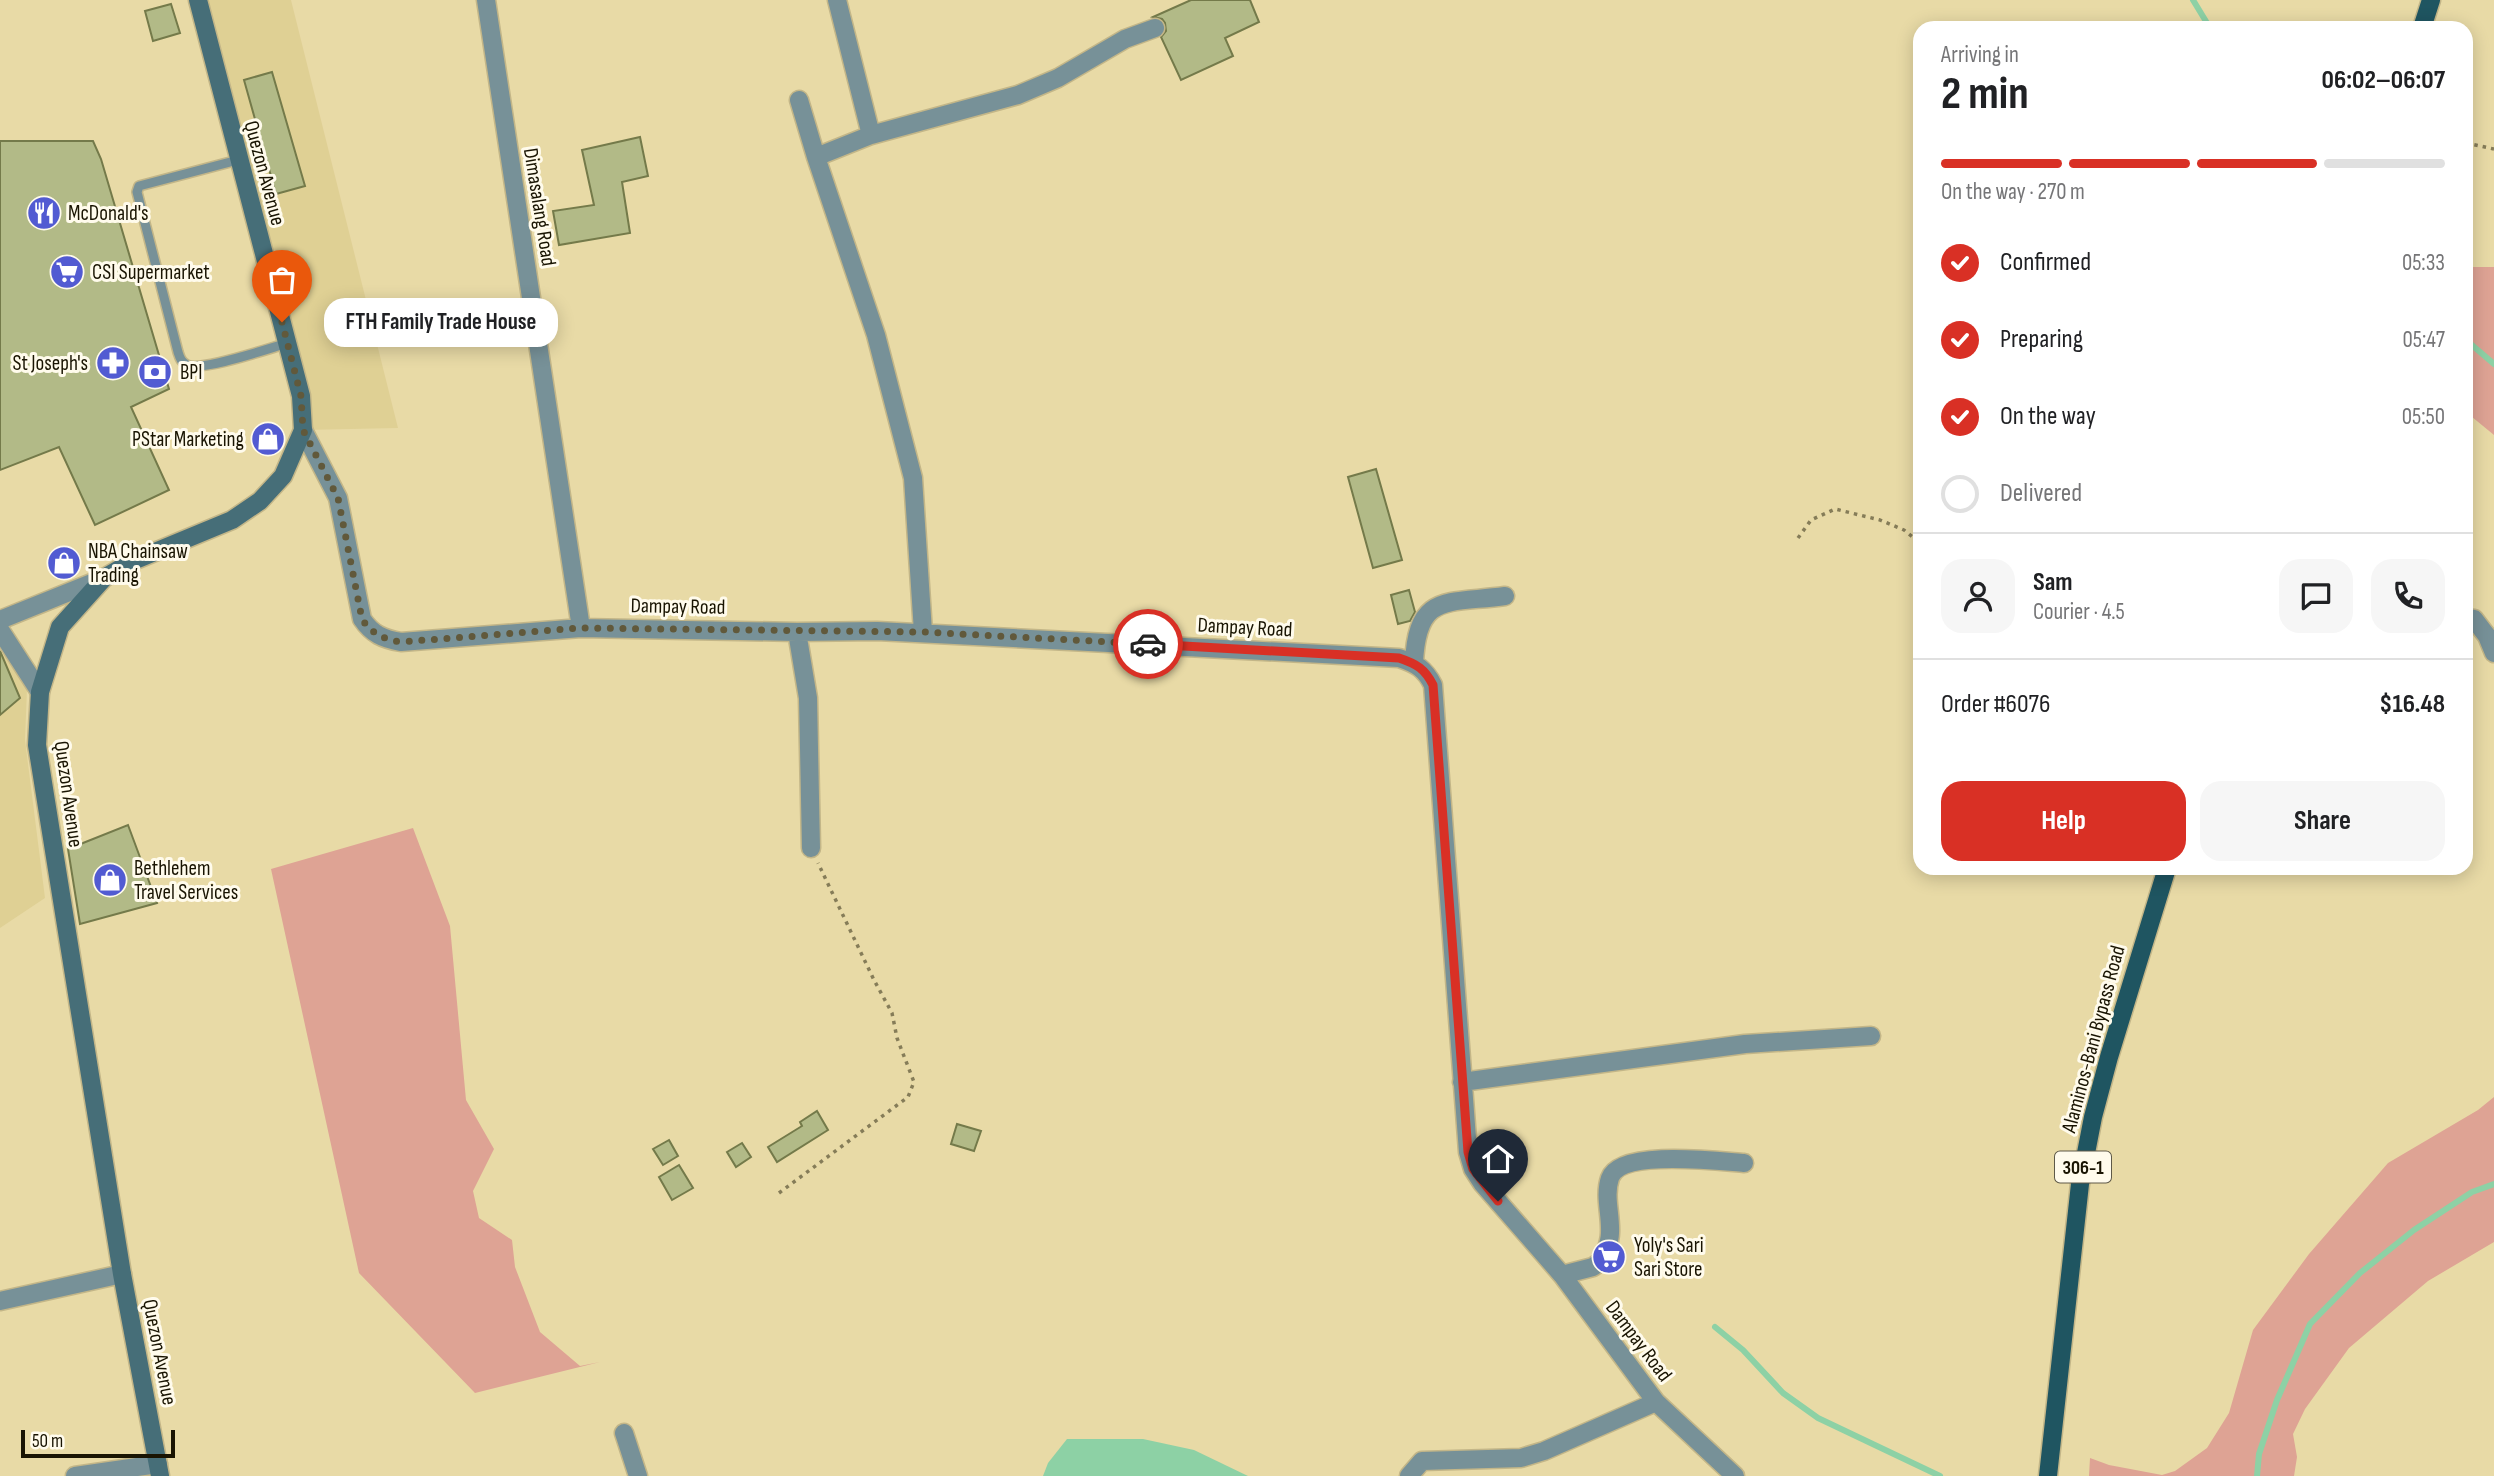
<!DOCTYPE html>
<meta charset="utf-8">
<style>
:root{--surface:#fff;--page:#f6f6f6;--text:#202124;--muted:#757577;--line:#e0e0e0;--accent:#d93025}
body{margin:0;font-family:"Sofia Sans Condensed",sans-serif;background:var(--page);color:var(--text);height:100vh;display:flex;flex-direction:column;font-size:26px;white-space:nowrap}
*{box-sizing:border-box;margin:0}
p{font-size:23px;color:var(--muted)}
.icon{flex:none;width:38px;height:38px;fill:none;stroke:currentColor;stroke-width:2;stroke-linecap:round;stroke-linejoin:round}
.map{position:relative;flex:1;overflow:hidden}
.sheet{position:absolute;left:1913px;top:21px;width:560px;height:854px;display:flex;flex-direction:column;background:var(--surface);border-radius:21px;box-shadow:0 4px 18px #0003}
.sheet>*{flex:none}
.scale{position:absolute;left:21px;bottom:18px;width:154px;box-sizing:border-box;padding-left:7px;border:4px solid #191402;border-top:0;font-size:19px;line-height:24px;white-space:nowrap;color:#191402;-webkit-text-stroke:5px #fffbec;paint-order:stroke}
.pin{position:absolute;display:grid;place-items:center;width:60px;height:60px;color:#fff;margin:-72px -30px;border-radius:50% 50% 50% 0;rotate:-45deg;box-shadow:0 0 7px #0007}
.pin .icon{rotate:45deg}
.courier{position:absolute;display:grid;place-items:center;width:70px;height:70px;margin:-35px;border:5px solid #d93025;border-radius:50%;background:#fff;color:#222;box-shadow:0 2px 9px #0007}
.bubble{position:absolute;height:49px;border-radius:21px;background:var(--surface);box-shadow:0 4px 18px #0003;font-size:23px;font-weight:700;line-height:49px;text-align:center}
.head em{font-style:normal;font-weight:700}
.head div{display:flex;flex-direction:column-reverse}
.head{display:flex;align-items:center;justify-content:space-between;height:119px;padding:0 28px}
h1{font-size:46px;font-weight:700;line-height:52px}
.bar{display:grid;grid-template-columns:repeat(4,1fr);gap:10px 7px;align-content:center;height:84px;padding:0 28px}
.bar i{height:9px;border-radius:5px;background:var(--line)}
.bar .active{background:var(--accent)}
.bar p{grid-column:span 4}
.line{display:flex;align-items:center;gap:18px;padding:0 28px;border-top:2px solid var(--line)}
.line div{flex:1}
.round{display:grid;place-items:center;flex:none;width:74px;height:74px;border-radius:21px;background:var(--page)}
ol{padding:0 28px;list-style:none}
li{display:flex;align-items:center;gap:21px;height:77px}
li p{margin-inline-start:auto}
li .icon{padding:7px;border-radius:50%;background:var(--accent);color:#fff;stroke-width:4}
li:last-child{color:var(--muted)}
li i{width:38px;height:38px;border:4px solid var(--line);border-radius:50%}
.cta{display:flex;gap:14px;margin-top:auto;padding:14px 28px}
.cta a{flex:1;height:80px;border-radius:21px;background:var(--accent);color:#fff;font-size:28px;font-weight:700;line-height:80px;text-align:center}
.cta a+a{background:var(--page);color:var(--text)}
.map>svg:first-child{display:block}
.built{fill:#dfd094}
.green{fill:#dea394}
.water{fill:#8dd1a5}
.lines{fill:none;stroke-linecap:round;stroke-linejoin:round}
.stream{stroke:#8dd1a5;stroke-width:6}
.building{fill:#b2ba87;stroke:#747a4a;stroke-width:2}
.service-casing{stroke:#c3b688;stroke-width:12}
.minor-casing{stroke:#c3b688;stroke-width:21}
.secondary-casing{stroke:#c3b688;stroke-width:21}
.primary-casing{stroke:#c3b688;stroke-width:21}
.path{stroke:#857c58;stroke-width:3.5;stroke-dasharray:3.5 5;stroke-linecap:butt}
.service{stroke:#779198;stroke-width:9}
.minor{stroke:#779198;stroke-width:18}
.secondary{stroke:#466e78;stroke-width:18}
.primary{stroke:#1f5561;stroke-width:18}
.done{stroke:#61593b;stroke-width:7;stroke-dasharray:0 12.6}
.route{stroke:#d93025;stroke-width:9}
.labels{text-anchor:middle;stroke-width:6;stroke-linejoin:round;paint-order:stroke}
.shield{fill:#fffbec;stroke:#5e5948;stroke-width:2}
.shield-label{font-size:19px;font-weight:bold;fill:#191402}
.street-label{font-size:21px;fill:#191402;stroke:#fffbec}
.poi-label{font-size:21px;fill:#191402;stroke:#fffbec;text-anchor:start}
</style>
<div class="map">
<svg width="2494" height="1476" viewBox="0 0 2494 1476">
<rect width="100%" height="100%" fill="#e8daa6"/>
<path class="built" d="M198,0H291L398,428L303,430Z
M0,650L27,689L25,740L45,898L0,928Z"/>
<path class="green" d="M2466,264L2472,267H2494V435L2466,412Z
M413,828L450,926L466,1100L494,1149L473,1191L479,1218L512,1240L515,1267L540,1332L580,1366L600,1362L475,1393L359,1273L271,869Z
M2494,1097V1242L2428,1281L2349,1348L2305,1409L2293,1434L2297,1457L2294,1476H2089L2090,1458L2109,1465L2162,1475L2175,1471L2207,1448L2229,1413L2253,1330L2309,1254L2388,1163L2478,1110Z"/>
<path class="water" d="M1067,1439H1143L1194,1450L1248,1476H1043L1048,1463Z"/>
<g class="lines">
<path class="stream" d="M2193,0L2210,28
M2466,340L2494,364
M1715,1327L1743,1350L1783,1393L1818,1418L1940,1476
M2257,1476L2259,1454L2277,1400L2310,1324L2360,1273L2414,1230L2472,1192L2494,1184"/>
</g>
<path class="building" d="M1191,0H1250L1259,22L1225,38L1233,56L1181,80L1161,37L1166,31L1165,23L1162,19L1153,17Z
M171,4L180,33L153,41L145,11Z
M272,72L305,186L276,194L244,80Z
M640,137L648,176L622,182L630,233L559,245L553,211L594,205L582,150Z
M0,141H93L101,159L169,389L131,407L169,490L95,525L59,447L0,470Z
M1376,469L1402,560L1373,568L1348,477Z
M1409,590L1415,612L1410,621L1398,624L1391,595Z
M0,651L20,698L0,715Z
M128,825L157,903L80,924L68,849Z
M817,1111L828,1130L777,1162L768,1147L802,1126L800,1122Z
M957,1124L981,1131L974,1151L951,1144Z
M669,1140L678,1156L663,1165L653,1149Z
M742,1143L751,1157L736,1167L727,1152Z
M679,1165L693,1188L672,1200L659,1177Z"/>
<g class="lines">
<g class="service-casing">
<path id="service" d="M238,160L139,186L137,192L178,352C180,358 181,362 187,365C201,372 270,348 288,343"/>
</g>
<g class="minor-casing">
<path id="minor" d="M486,0L581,628
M837,0L871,135
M799,100L816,157
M303,430L338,498L362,619C372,634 383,639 401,642L581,628L797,632L877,631L1399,658C1417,664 1425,669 1433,685L1468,1152L1473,1169L1482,1183L1562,1275L1656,1402L1735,1476
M2466,618L2474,619L2487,636L2494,653
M0,620L104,578
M0,630L40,692
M797,632L808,698L811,848
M923,632L913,478L876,335L816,157L871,135L1018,95L1058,78L1125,39L1155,28
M1414,663C1417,592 1447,604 1505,596
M1462,1082L1745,1044L1871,1036
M1562,1275L1593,1267L1604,1259C1606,1251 1610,1241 1610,1233C1611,1214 1604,1196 1610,1178C1620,1149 1717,1161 1744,1163
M0,1301L122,1274
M624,1433L638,1476
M75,1476L158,1464
M1409,1476L1422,1461L1521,1458L1544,1451L1656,1402"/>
</g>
<g class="secondary-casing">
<path id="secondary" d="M160,1476L122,1274L37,745L40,692L60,627L104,578L133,561L232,520L260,501L283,476L303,430L301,396L198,0"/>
</g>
<g class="primary-casing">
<path id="primary" d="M2422,28L2431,0
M2048,1476L2080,1184L2093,1117L2109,1057L2167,868"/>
</g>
<path class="path" d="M2466,143L2494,149
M1798,538L1811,520L1835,509L1880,520L1904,530L1920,543
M779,1193L908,1097L914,1082L897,1038L892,1013L874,980L818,863"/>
<use href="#service" class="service"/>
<use href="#minor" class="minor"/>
<use href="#secondary" class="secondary"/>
<use href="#primary" class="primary"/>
</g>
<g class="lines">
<path class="done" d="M282,322L301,396L303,430L338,498L362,619C372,634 383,639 401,642L580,628L923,632L1148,644"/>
<path class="route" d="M1148,644L1399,658C1417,664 1425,669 1433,685L1468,1152L1473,1169L1498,1201"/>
</g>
<defs>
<g id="restaurant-disc" transform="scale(1.75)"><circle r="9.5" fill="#525bd2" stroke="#fffbec"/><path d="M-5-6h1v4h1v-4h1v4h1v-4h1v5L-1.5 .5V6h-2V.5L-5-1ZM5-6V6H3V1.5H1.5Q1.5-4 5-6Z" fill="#fff"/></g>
<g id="supermarket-disc" transform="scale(1.75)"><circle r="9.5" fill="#525bd2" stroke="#fffbec"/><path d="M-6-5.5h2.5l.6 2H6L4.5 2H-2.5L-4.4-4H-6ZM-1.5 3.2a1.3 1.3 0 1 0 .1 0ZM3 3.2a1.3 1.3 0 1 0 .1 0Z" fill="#fff"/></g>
<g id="pharmacy-disc" transform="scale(1.75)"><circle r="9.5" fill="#525bd2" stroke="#fffbec"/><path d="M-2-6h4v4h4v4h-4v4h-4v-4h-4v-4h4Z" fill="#fff"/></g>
<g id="bank-disc" transform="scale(1.75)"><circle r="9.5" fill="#525bd2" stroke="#fffbec"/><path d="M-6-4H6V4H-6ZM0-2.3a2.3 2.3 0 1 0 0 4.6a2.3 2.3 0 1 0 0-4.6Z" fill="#fff"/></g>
<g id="shop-disc" transform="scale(1.75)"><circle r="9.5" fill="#525bd2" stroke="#fffbec"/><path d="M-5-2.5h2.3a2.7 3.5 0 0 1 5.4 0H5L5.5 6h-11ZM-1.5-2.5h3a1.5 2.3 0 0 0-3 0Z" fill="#fff"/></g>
</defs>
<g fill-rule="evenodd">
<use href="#restaurant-disc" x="44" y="213"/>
<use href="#supermarket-disc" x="67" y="272"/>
<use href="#pharmacy-disc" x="113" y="363"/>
<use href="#bank-disc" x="155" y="372"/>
<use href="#shop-disc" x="268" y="439"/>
<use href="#shop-disc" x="64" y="563"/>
<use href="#shop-disc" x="110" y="880"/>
<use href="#supermarket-disc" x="1609" y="1257"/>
</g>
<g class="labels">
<rect class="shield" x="2055" y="1151.5" width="56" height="31" rx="5"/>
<g class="shield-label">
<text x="2083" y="1174">306-1</text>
</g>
<g class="street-label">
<text transform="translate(265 173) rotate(75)" y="7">Quezon Avenue</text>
<text transform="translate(540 207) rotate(81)" y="7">Dimasalang Road</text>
<text transform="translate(678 606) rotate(1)" y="7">Dampay Road</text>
<text transform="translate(1245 627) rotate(3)" y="7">Dampay Road</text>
<text transform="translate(69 794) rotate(82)" y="7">Quezon Avenue</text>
<text transform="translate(2093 1039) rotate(-75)" y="7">Alaminos-Bani Bypass Road</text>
<text transform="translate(1639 1341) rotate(53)" y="7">Dampay Road</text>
<text transform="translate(160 1352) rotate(79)" y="7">Quezon Avenue</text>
</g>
<g class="poi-label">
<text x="68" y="220">McDonald's</text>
<text x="92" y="279">CSI Supermarket</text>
<text x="88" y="370" text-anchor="end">St Joseph's</text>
<text x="180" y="379">BPI</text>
<text x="244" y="446" text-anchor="end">PStar Marketing</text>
<text x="88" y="558">NBA Chainsaw<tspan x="88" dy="24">Trading</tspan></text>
<text x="134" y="875">Bethlehem<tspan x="134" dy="24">Travel Services</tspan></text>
<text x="1634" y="1252">Yoly's Sari<tspan x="1634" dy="24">Sari Store</tspan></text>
</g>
</g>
</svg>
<div class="scale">50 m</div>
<div class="pin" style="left:282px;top:322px;background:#ea580c"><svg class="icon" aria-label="bag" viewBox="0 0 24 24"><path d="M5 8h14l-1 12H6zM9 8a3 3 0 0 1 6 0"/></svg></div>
<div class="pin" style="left:1498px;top:1201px;background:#1f2937"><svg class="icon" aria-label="home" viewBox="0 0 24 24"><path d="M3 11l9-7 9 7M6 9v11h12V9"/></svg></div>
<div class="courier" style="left:1148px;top:644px"><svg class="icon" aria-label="car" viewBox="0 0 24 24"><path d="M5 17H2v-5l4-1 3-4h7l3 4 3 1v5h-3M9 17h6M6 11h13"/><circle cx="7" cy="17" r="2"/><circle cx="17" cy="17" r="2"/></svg></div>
<div class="bubble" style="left:324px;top:298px;width:234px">FTH Family Trade House</div>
<section class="sheet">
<div class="head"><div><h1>2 min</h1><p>Arriving in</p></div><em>06:02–06:07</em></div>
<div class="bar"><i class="active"></i><i class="active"></i><i class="active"></i><i></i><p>On the way · 270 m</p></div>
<ol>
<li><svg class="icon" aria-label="check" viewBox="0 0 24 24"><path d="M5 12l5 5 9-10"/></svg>Confirmed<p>05:33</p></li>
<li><svg class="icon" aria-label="check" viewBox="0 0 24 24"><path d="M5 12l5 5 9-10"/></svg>Preparing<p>05:47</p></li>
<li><svg class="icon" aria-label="check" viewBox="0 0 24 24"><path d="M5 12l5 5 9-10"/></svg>On the way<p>05:50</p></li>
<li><i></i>Delivered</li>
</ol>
<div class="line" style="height:126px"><a class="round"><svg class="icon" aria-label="person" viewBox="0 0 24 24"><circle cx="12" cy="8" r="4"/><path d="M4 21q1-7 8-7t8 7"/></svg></a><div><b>Sam</b><p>Courier · 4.5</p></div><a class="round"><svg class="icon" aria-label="chat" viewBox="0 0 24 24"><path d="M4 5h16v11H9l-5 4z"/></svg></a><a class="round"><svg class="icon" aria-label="phone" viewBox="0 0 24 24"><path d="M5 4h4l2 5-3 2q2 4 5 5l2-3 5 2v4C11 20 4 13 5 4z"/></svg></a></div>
<div class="line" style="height:91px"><div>Order #6076</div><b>$16.48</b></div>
<div class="cta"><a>Help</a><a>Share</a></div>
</section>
</div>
